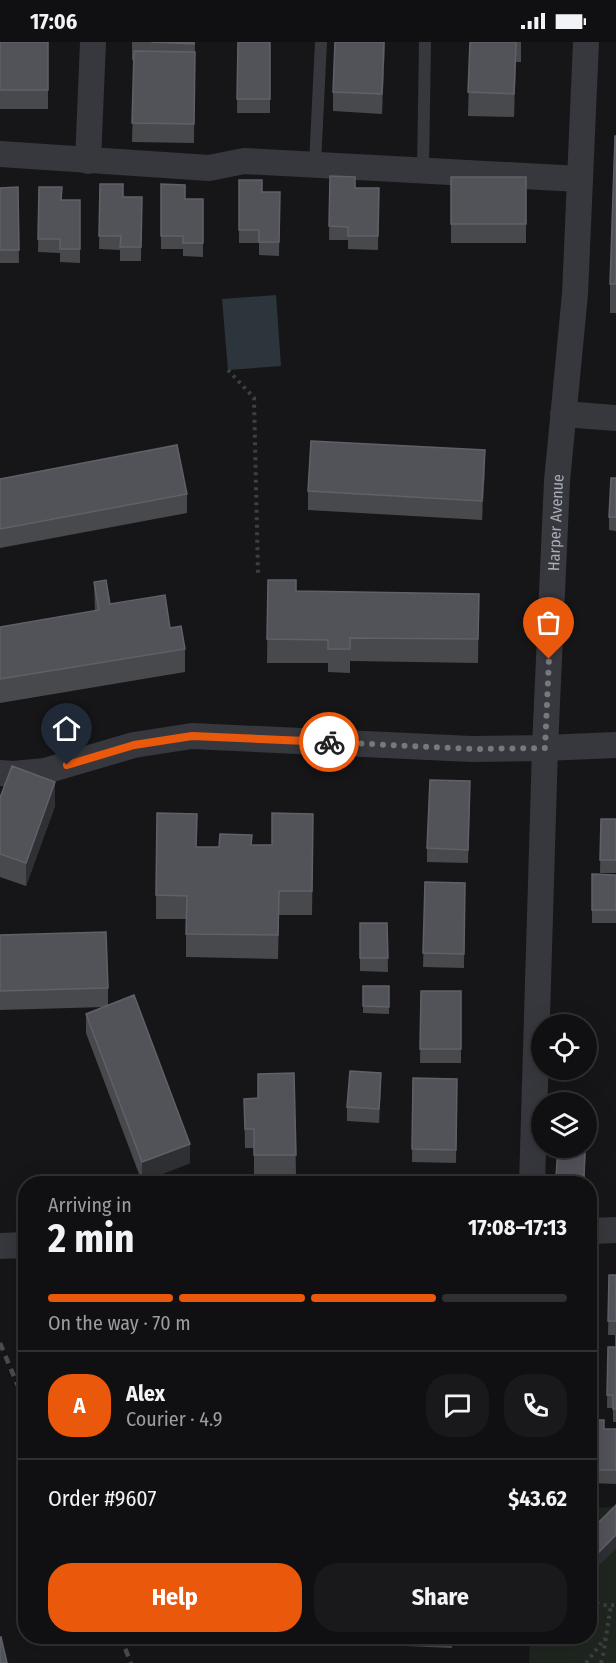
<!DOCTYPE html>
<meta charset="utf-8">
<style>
:root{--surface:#101012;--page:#19191b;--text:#f1f3f6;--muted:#9c9d9f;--line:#303032;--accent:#ea580c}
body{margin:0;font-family:"Fira Sans Condensed",sans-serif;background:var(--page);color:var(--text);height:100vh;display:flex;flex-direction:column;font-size:22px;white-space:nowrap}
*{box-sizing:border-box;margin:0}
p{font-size:20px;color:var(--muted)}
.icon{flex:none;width:33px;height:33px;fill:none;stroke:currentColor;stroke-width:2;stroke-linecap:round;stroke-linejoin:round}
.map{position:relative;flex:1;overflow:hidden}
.panel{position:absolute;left:18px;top:1134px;width:579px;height:468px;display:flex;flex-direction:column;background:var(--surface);border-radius:24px;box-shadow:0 6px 24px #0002,0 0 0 2px var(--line)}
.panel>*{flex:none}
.controls{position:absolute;left:531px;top:972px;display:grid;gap:12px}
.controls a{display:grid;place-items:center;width:66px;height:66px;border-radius:50%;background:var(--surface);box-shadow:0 6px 24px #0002,0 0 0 2px var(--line);font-size:30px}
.pin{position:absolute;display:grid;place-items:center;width:51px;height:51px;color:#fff;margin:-62px -26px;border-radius:50% 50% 50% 0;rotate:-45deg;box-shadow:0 0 6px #0007}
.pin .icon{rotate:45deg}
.courier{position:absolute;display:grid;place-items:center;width:60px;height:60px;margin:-30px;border:4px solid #ea580c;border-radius:50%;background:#fff;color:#222;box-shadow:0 2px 8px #0007}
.headline em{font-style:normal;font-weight:700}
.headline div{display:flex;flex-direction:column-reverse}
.headline{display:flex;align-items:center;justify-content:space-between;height:102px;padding:0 30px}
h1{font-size:39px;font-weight:700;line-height:45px}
.bar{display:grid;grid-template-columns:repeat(4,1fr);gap:9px 6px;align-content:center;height:72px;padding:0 30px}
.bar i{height:8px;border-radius:4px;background:var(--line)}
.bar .on{background:var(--accent)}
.bar p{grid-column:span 4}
.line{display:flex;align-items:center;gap:15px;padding:0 30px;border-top:2px solid var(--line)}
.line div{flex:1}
.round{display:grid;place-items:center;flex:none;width:63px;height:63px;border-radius:24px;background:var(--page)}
.cta{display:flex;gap:12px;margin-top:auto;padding:12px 30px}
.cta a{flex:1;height:69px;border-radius:24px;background:var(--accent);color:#fff;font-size:24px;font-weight:700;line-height:69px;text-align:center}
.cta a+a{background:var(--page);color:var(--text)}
.status{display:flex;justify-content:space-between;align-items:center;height:42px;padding:0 30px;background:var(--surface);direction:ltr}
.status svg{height:16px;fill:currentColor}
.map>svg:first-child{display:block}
.green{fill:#1e261f}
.water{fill:#2c353c}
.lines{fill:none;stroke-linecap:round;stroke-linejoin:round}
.path{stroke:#3d3f44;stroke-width:4;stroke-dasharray:3 4.5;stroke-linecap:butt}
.service{stroke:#37383d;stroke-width:12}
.minor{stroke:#37383d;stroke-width:26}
.rail{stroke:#4a4c52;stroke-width:4.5;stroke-dasharray:8 6;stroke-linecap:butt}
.wall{fill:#47494d}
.shaded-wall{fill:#2f3033}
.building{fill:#525359;stroke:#5f6168;stroke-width:1.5}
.done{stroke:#757880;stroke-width:6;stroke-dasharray:0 10.8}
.route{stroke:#ea580c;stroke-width:8}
.labels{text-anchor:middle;stroke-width:5;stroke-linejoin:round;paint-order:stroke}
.street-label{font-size:16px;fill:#a8adb8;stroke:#111113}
</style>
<div class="status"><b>17:06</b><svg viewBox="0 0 49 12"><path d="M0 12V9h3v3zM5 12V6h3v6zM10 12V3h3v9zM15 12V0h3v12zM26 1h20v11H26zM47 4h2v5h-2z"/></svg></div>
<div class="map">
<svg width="616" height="1621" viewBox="0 0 616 1621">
<rect width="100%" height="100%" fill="#161618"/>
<path class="green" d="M616,1465V1621H529L530,1595L590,1594V1466Z"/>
<path class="water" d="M276,253L281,324L228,328L222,257Z"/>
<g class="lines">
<path class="path" d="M228,328L254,356L258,532
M590,1557C598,1563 606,1564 616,1563
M586,1621L605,1596
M601,1621C606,1603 607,1583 611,1564"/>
<path class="service" d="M315,122L321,0
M423,128L425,0"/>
<g class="minor">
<path d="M0,112L209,126L244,119L580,137"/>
<path d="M88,119L93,0"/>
<path d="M563,372L616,376"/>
<path d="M0,731L13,732L45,729L134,703L192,694L472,707L545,706L616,703"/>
<path id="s1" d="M532,1142L545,706L557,439L575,252L586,0"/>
<path d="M590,1189L616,1188"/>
<path d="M0,1204L26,1203"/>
</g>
<path class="rail" d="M0,1301L26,1363
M120,1594L131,1621"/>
</g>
<path class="wall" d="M0,0H48V67H0Z
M132,0H195L194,101L132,100L134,18H132Z
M238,0H270V71H237Z
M385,0L382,72L333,69V50Z
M470,0H521V20H516L514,75L468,74Z
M616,94V271H610V242Z
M330,134L355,146H379L378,208L348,207V198H329Z
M451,135H526V201H451Z
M239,138L262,150H280L279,214L259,213V201H239Z
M100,142L123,155H142L141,219H120V208L99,207Z
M161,142L185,157H203V215L183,214V207H161Z
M18,145L19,221H0V146Z
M39,145L62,158H80V221L60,220V211L38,210Z
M485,427L482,478L308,468V449Z
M616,436V489L609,488V475Z
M0,437L187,452V471L0,506Z
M268,538L296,549L479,552L478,621L350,619V631L328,630V621H267Z
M94,540L110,562L170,586L185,607V630L0,661V585L95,569Z
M470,753L468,821L427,820V806Z
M0,756L55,764L26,844L0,835Z
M601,777H616V831H600Z
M313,795L312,873H279L278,917L186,915V877H156V853L197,805H219L252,803H272Z
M592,832L616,833V881H592Z
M425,840L465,841L464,926L423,925Z
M360,881H387L388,930L360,929Z
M0,893L108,946V964L190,1121L142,1140L86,991V972L105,965L0,968Z
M363,944H389V972L363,971Z
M421,949H461V1021H420Z
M294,1031L296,1132L254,1133V1106H245L244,1057L258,1056Z
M413,1036L457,1037L456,1121L412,1120Z
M381,1045L379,1081L347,1079V1065Z
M558,1106H586L584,1142H556Z
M609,1233H616V1380H613V1366H607L608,1305H616V1293H608Z
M590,1378L604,1387H616V1442L590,1441Z
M405,1594H452V1606L405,1604Z"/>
<path class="shaded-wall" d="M384,0H385L382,72V52Z
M516,0V20L514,75V52Z
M485,408V427L482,478V459Z
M55,740V764L26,844V821Z
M313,772V795L312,873V849Z
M381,1031V1045L379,1081V1067Z
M190,1102V1121L142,1140V1120Z
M585,1106H586L584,1142Z
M616,1493V1507L590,1532V1519Z"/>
<path class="building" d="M0,0H48V48H0Z
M151,0H194V2Z
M238,0H270V57H237Z
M335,0H384L382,52L333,50Z
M470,0H516L514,52L468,50Z
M134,9L195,10L194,82L132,81Z
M615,94H616V242H610Z
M330,134L355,135V146H379L378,194H348V185L329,184Z
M451,135H526V182H451Z
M239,138H262V150H280L279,200H259V188H239Z
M100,142H123V155H142L141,205H120L121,194H99Z
M161,142L185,143V157H203V201H183V194H161Z
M18,145L19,208H0V146Z
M39,145H62L61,158H80V207H60V197H38Z
M311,399L485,408L482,459L308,449Z
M177,403L187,452L0,487V437Z
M611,436H616V475H609Z
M106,538L110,562L165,553L170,586L181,584L185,607L0,637V585L99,568L94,540Z
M268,538H296V549L479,552L478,597L350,596V607H328V598L267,597Z
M12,724L55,740L26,821L0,812V756Z
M430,738L470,739L468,808L427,806Z
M157,771L197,772L196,805H219L220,792L252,793L251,803H272V771L313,772L312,849H279L278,893L186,892L187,854L156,853Z
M601,777H616V818H600Z
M592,832L616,833V868H592Z
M425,840L465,841L464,912L423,911Z
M360,881H387L388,916H360Z
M106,890L108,946L0,949V893Z
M363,944H389V965L363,964Z
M421,949H461V1007H420Z
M134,953L190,1102L142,1120L86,972Z
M350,1029L381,1031L379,1067L347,1065Z
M294,1031L296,1113H254V1087H245L244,1057L258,1056V1032Z
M413,1036L457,1037L456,1108L412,1107Z
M586,1070H588L586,1089Z
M558,1106H585L584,1136L556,1135Z
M609,1233H616V1279H608Z
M616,1293V1367H613V1353H607L608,1305H616Z
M590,1378H604V1387H616V1428H590Z
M616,1463V1493L590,1519V1489Z
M0,1595H1L7,1621H0Z"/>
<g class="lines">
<path class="done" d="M329,700L472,707L545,706L549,617"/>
<path class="route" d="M67,723L134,703L192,694L329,700"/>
</g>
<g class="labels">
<g class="street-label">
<text dy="6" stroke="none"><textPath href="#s1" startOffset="662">Harper Avenue</textPath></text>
</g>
</g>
</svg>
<div class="controls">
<a><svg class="icon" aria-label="locate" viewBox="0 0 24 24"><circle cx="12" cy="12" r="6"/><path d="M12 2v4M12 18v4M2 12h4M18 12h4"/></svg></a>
<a><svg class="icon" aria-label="layers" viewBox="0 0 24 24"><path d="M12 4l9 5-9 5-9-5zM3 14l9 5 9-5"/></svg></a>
</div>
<div class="pin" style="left:549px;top:617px;background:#ea580c"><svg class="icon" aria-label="bag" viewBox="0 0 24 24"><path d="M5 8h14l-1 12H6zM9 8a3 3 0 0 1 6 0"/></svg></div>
<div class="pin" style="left:67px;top:723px;background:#1f2937"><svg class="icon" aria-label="home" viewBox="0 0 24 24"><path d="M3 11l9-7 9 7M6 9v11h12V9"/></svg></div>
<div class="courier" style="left:329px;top:700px"><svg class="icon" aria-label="bike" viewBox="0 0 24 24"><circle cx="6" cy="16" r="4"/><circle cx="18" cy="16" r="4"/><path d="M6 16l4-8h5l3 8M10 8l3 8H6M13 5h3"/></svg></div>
<section class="panel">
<div class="headline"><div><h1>2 min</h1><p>Arriving in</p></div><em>17:08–17:13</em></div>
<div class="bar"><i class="on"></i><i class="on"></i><i class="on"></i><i></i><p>On the way · 70 m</p></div>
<div class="line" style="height:108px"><b class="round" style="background:var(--accent);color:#fff">A</b><div><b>Alex</b><p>Courier · 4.9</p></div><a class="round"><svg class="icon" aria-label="chat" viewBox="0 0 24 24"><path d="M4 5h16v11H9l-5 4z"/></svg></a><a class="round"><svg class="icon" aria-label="phone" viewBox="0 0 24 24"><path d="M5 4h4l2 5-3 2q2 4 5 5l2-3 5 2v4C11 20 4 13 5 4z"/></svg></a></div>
<div class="line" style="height:78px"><div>Order #9607</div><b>$43.62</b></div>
<div class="cta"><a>Help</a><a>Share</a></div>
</section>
</div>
